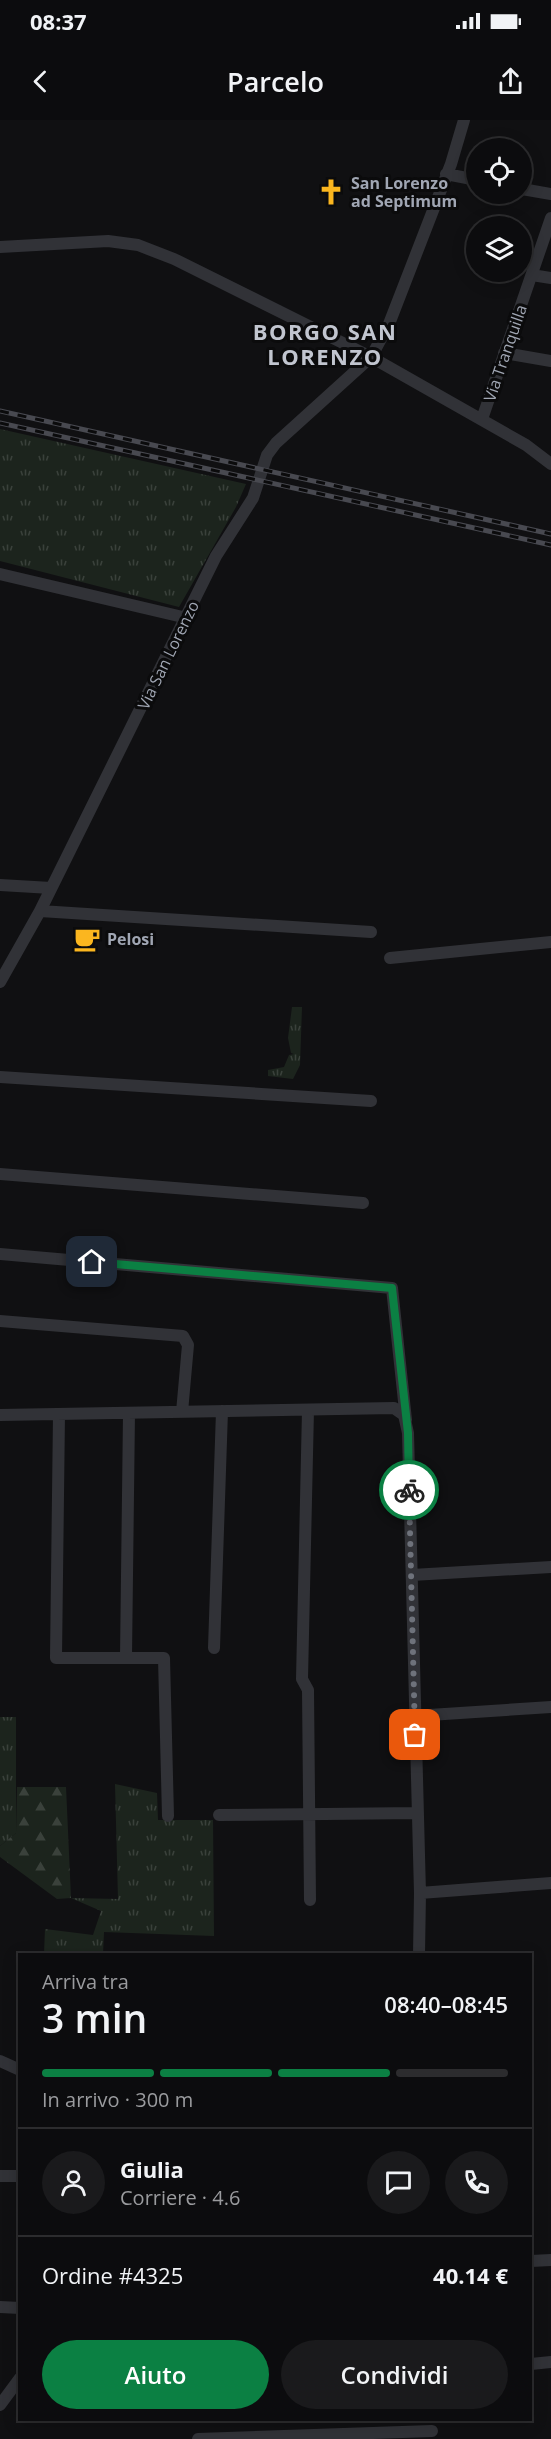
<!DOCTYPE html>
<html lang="it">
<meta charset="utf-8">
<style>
:root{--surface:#0c0c0e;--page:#1a1a1c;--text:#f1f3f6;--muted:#9a9b9e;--line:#2c2c2e;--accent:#0b8043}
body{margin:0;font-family:"Open Sans",sans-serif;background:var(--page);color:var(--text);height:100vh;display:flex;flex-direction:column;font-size:22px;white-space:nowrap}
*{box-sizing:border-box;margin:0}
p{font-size:20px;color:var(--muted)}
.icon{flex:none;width:33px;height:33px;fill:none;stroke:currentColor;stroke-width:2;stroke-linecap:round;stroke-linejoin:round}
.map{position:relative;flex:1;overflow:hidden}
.sheet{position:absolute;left:18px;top:1833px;width:514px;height:468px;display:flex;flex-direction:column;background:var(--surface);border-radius:0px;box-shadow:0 3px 15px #0003,0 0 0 2px var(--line)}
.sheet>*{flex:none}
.fabs{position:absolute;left:466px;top:18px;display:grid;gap:12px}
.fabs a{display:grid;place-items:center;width:66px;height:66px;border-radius:50%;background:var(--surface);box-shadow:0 3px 15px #0003,0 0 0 2px var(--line);font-size:30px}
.pin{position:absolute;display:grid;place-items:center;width:51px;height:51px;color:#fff;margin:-26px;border-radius:12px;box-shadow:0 3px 9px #0006}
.courier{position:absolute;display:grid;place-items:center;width:60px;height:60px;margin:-30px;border:4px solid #0b8043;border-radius:50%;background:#fff;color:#222;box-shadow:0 2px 8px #0007}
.summary em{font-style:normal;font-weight:600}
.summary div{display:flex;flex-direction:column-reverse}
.summary{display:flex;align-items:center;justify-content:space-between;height:102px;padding:0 24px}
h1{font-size:39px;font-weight:600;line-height:45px}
.bar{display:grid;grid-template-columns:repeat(4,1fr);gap:9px 6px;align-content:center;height:72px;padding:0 24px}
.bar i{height:8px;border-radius:4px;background:var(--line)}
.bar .active{background:var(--accent)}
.bar p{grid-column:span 4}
.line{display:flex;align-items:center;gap:15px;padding:0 24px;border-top:2px solid var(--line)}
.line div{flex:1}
.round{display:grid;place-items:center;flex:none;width:63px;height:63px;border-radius:32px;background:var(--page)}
.cta{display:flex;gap:12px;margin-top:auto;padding:12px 24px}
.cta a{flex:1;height:69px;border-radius:36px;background:var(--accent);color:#fff;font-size:24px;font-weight:600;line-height:69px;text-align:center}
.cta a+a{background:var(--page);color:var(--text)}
.status{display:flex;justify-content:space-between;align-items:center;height:42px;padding:0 30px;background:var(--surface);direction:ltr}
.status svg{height:16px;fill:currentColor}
header{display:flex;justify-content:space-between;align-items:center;height:78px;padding:0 24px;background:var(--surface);font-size:27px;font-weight:600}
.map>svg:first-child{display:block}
.grass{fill:url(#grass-tufts)}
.forest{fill:url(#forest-firs)}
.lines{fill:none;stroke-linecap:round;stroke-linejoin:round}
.minor{stroke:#313237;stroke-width:12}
.rail-casing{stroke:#484950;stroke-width:5}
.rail{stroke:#0b0b0c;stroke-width:3;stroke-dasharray:9;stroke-linecap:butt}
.done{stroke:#6e727b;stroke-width:6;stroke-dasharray:0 10.8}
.route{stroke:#0b8043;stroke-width:8}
.labels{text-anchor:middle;stroke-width:6;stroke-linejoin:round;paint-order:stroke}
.poi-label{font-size:16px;font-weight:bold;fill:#a0a6b3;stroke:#0b0b0c;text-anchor:start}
.street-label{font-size:16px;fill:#a0a6b3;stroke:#0b0b0c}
.district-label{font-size:22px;font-weight:bold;letter-spacing:1.5px;fill:#c1c5cf;stroke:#0b0b0c}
</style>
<div class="status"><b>08:37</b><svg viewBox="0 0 49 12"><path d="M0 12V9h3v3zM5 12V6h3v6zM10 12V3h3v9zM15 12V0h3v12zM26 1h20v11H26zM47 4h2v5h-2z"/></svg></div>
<header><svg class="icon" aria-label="back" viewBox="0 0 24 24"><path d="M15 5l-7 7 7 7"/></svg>Parcelo<svg class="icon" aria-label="share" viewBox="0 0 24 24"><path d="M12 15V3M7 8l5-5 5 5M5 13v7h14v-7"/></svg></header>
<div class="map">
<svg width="551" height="2319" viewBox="0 0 551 2319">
<defs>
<pattern id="grass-tufts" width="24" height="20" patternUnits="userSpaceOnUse" patternTransform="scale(1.5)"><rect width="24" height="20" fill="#1c241d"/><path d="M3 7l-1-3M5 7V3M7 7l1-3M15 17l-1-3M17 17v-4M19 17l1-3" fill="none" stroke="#3a413b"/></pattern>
<pattern id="forest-firs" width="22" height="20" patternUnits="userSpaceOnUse" patternTransform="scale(1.5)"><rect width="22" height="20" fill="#1c241d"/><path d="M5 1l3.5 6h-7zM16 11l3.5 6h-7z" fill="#3a413b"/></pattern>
</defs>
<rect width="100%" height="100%" fill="#101012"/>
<path class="grass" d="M0,309L246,364L236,387L179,487L0,441Z
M292,887H302L300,945L293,959L268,956V950L284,947L289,935L294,934L291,933L288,918Z
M0,1597H16V1713L0,1726Z
M115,1664L157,1673L158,1700H213L214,1816L104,1812L103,1834H44L45,1809L93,1815L101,1791L71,1778L118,1779Z"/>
<path class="forest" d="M17,1667H66L71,1778L57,1779L0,1737V1726L16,1713Z"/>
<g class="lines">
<path class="minor" d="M446,54L477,60
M522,69L551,74
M0,127L108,121L138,125L174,139L371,237L526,325L551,344
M532,155L551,158
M504,233L551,241
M482,299L551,98
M0,454L187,498
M0,765L51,768
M40,791L371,812
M390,838L551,822
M0,862L40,791L216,436L253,378L267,335L276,323L371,237L376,228L389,204L451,44L464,0
M0,957L371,981
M0,1054L363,1083
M0,1134L392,1168L406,1300
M0,1201L183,1216L188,1225L182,1292
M308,1290L302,1559L308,1570L310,1780
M59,1294L56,1538H164L168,1696
M0,1295L394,1288L404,1295L408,1313L420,1773L419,1834
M412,1455L551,1447
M214,1528L222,1291
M126,1537L129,1293
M414,1596L551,1587
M219,1695L418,1693
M420,1773L551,1763
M0,1941L20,1950
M0,2056H20
M531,2141L551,2140
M0,2187L20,2188
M531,2244L551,2242
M0,2285L20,2258
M198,2319L432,2311"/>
<g class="rail-casing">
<path id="rail" d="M0,291L551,414
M0,303L551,425"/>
</g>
<use href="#rail" class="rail"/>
</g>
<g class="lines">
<path class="done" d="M409,1370L415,1615"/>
<path class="route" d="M92,1142L392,1168L408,1313L409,1370"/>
</g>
<defs>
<g id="church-bare" transform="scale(2.07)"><path d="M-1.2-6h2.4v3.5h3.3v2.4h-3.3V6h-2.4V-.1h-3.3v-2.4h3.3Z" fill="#fbb61f" stroke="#0b0b0c" stroke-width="2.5" paint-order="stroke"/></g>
<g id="cafe-bare" transform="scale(2.07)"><path d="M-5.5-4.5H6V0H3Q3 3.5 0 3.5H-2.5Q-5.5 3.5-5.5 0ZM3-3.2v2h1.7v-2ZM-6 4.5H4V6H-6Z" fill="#fbb61f" stroke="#0b0b0c" stroke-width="2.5" paint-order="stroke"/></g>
</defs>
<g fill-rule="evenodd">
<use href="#church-bare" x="331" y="72"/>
<use href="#cafe-bare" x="87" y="819"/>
</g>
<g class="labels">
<g class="poi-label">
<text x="351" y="69">San Lorenzo<tspan x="351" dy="18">ad Septimum</tspan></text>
<text x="107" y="825">Pelosi</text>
</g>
<g class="street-label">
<text transform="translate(505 233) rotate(-71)" y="6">Via Tranquilla</text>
<text transform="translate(168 535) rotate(-64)" y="6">Via San Lorenzo</text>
</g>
<g class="district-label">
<text x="325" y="220">BORGO SAN<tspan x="325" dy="25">LORENZO</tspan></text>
</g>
</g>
</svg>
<div class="fabs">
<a><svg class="icon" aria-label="locate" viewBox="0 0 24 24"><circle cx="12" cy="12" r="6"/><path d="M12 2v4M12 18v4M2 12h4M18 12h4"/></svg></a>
<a><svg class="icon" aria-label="layers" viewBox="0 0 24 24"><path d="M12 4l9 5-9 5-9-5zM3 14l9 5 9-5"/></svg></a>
</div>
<div class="pin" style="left:415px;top:1615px;background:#ea580c"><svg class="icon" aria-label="bag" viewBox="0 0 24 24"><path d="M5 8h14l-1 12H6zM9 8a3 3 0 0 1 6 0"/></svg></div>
<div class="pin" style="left:92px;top:1142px;background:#1f2937"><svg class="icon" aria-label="home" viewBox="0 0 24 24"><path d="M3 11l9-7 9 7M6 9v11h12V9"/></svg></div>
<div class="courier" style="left:409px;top:1370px"><svg class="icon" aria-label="bike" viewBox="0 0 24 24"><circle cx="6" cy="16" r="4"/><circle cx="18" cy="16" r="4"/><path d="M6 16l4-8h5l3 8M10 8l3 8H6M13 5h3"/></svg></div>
<section class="sheet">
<div class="summary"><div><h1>3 min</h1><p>Arriva tra</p></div><em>08:40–08:45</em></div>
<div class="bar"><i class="active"></i><i class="active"></i><i class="active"></i><i></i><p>In arrivo · 300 m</p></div>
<div class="line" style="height:108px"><a class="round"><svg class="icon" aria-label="person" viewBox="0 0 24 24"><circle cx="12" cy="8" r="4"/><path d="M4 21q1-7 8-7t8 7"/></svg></a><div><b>Giulia</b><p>Corriere · 4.6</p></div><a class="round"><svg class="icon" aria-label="chat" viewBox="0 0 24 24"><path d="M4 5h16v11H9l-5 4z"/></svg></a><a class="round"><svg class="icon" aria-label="phone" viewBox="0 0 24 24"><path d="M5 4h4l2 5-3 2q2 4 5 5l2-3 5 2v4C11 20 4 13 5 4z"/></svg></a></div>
<div class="line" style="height:78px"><div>Ordine #4325</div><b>40.14 €</b></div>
<div class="cta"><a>Aiuto</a><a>Condividi</a></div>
</section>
</div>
